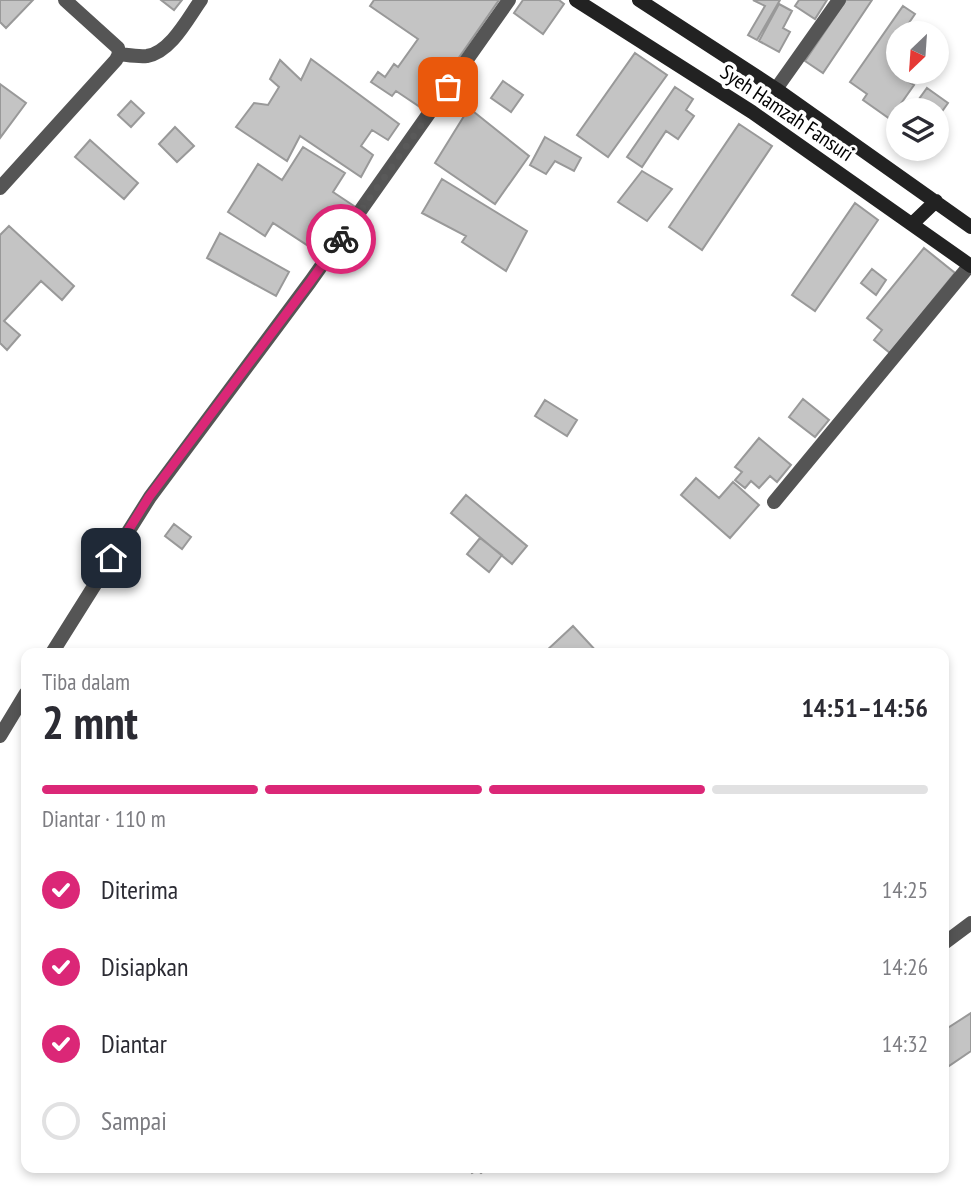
<!DOCTYPE html>
<html lang="id">
<meta charset="utf-8">
<style>
:root{--surface:#fff;--page:#f2f2f3;--text:#2b2b33;--muted:#7c7c81;--line:#e1e1e2;--accent:#db2777}
body{margin:0;font-family:"PT Sans Narrow",sans-serif;background:var(--page);color:var(--text);height:100vh;display:flex;flex-direction:column;font-size:26px;white-space:nowrap}
*{box-sizing:border-box;margin:0}
p{font-size:23px;color:var(--muted)}
.icon{flex:none;width:38px;height:38px;fill:none;stroke:currentColor;stroke-width:2;stroke-linecap:round;stroke-linejoin:round}
.map{position:relative;flex:1;overflow:hidden}
.details{position:absolute;left:21px;top:648px;width:928px;height:525px;display:flex;flex-direction:column;background:var(--surface);border-radius:14px;box-shadow:0 4px 10px #0003}
.details>*{flex:none}
.needle{width:46px;rotate:205deg}
.fabs{position:absolute;left:886px;top:21px;display:grid;gap:14px}
.fabs a{display:grid;place-items:center;width:63px;height:63px;border-radius:50%;background:var(--surface);box-shadow:0 4px 10px #0003;font-size:35px}
.pin{position:absolute;display:grid;place-items:center;width:60px;height:60px;color:#fff;margin:-30px;border-radius:14px;box-shadow:0 4px 10px #0006}
.courier{position:absolute;display:grid;place-items:center;width:70px;height:70px;margin:-35px;border:5px solid #db2777;border-radius:50%;background:#fff;color:#222;box-shadow:0 2px 9px #0007}
.headline em{font-style:normal;font-weight:800}
.headline div{display:flex;flex-direction:column-reverse}
.headline{display:flex;align-items:center;justify-content:space-between;height:119px;padding:0 21px}
h1{font-size:46px;font-weight:800;line-height:52px}
.bar{display:grid;grid-template-columns:repeat(4,1fr);gap:10px 7px;align-content:center;height:84px;padding:0 21px}
.bar i{height:9px;border-radius:5px;background:var(--line)}
.bar .active{background:var(--accent)}
.bar p{grid-column:span 4}
ol{padding:0 21px;list-style:none}
li{display:flex;align-items:center;gap:21px;height:77px}
li p{margin-inline-start:auto}
li .icon{padding:7px;border-radius:50%;background:var(--accent);color:#fff;stroke-width:4}
li:last-child{color:var(--muted)}
li i{width:38px;height:38px;border:4px solid var(--line);border-radius:50%}
.map>svg:first-child{display:block}
.building{fill:#c4c4c4;stroke:#999;stroke-width:2}
.lines{fill:none;stroke-linecap:round;stroke-linejoin:round}
.minor{stroke:#555;stroke-width:14}
.secondary{stroke:#222;stroke-width:14}
.done{stroke:#595959;stroke-width:7;stroke-dasharray:0 12.6}
.route{stroke:#db2777;stroke-width:9}
.labels{text-anchor:middle;stroke-width:7;stroke-linejoin:round;paint-order:stroke}
.street-label{font-size:21px;fill:#000;stroke:#fff}
</style>
<div class="map">
<svg width="971" height="1195" viewBox="0 0 971 1195">
<rect width="100%" height="100%" fill="#fff"/>
<path class="building" d="M0,0H33L6,28L0,22Z
M161,0H182L174,10Z
M374,0H499L423,109L396,91L392,96L371,82L378,72L385,77L394,64L398,67L418,39L370,6Z
M523,0H559L564,4L543,34L514,13Z
M753,0H780L757,40L748,35L765,6Z
M799,0H827L815,19L795,6Z
M846,0H872L823,73L805,61Z
M779,4L792,11L783,28L790,32L779,52L759,41Z
M903,6L915,14L902,33H898V72H905L901,77L914,85L890,119L863,100L867,94L850,82Z
M635,53L667,75L608,157L577,135Z
M311,59L399,124L388,140L372,130L361,146L373,155L361,177L300,136L287,161L236,127L254,103L268,105L279,87L270,79L280,60L301,80Z
M503,81L523,95L511,112L491,98Z
M0,84L26,103L0,138Z
M675,87L693,99L686,110L694,116L678,139L666,131L642,167L627,157Z
M927,88L948,103L936,120V110H911Z
M131,101L144,113L131,127L118,115Z
M469,108L529,156L495,204L435,163Z
M739,124L772,146L702,250L669,227Z
M175,127L194,146L177,162L159,144Z
M545,137L581,158L574,171L555,161L546,174L530,165Z
M90,140L138,183L124,199L75,157Z
M303,147L345,173L333,192L354,206L343,224L330,216L310,247L273,223L265,236L228,212L258,164L282,180Z
M642,171L672,189L647,221L618,202Z
M442,179L527,231L506,271L462,242L466,236L422,213Z
M855,203L878,220L815,311L792,295Z
M9,226L74,286L62,300L41,281L4,321L20,335L7,350L0,343V235Z
M220,233L289,272L276,296L207,258Z
M924,248L955,273L890,353L874,340L882,330L867,318Z
M872,269L886,280L876,295L861,283Z
M803,399L829,420L815,437L789,417Z
M545,400L577,420L567,436L535,416Z
M759,438L791,465L777,482L770,476L759,488L751,481L745,488L735,480L742,472L735,467Z
M696,478L719,498L733,482L759,505L730,538L681,495Z
M466,495L527,546L512,564L451,513Z
M174,524L191,537L182,549L165,536Z
M480,538L502,555L489,572L467,554Z
M573,626L598,653H544Z
M971,1013V1051L943,1070V1031Z
M467,1167H489L481,1173L477,1170L472,1173Z"/>
<g class="lines">
<path class="minor" d="M65,0L118,48L119,54
M119,54C128,55 138,57 147,56C171,52 188,18 201,0
M776,89L839,0
M0,188L116,60L119,54
M774,502L970,265
M52,653L150,497L310,282L509,0
M0,736L26,693
M943,944L971,923"/>
<path class="secondary" d="M576,0L752,112L971,266
M639,0L776,89L971,227
M912,224L936,201"/>
</g>
<g class="lines">
<path class="done" d="M341,239L448,87"/>
<path class="route" d="M111,558L149,497L310,282L341,239"/>
</g>
<g class="labels">
<g class="street-label">
<text transform="translate(787 113) rotate(34)" y="7">Syeh Hamzah Fansuri</text>
</g>
</g>
</svg>
<div class="fabs">
<a><svg class="needle" viewBox="-14 -14 28 28"><path d="M0-13l5 13h-10z" fill="#e53935"/><path d="M0 13l5-13h-10z" fill="#7c7c81"/></svg></a>
<a><svg class="icon" aria-label="layers" viewBox="0 0 24 24"><path d="M12 4l9 5-9 5-9-5zM3 14l9 5 9-5"/></svg></a>
</div>
<div class="pin" style="left:448px;top:87px;background:#ea580c"><svg class="icon" aria-label="bag" viewBox="0 0 24 24"><path d="M5 8h14l-1 12H6zM9 8a3 3 0 0 1 6 0"/></svg></div>
<div class="pin" style="left:111px;top:558px;background:#1f2937"><svg class="icon" aria-label="home" viewBox="0 0 24 24"><path d="M3 11l9-7 9 7M6 9v11h12V9"/></svg></div>
<div class="courier" style="left:341px;top:239px"><svg class="icon" aria-label="bike" viewBox="0 0 24 24"><circle cx="6" cy="16" r="4"/><circle cx="18" cy="16" r="4"/><path d="M6 16l4-8h5l3 8M10 8l3 8H6M13 5h3"/></svg></div>
<section class="details">
<div class="headline"><div><h1>2 mnt</h1><p>Tiba dalam</p></div><em>14:51–14:56</em></div>
<div class="bar"><i class="active"></i><i class="active"></i><i class="active"></i><i></i><p>Diantar · 110 m</p></div>
<ol>
<li><svg class="icon" aria-label="check" viewBox="0 0 24 24"><path d="M5 12l5 5 9-10"/></svg>Diterima<p>14:25</p></li>
<li><svg class="icon" aria-label="check" viewBox="0 0 24 24"><path d="M5 12l5 5 9-10"/></svg>Disiapkan<p>14:26</p></li>
<li><svg class="icon" aria-label="check" viewBox="0 0 24 24"><path d="M5 12l5 5 9-10"/></svg>Diantar<p>14:32</p></li>
<li><i></i>Sampai</li>
</ol>
</section>
</div>
